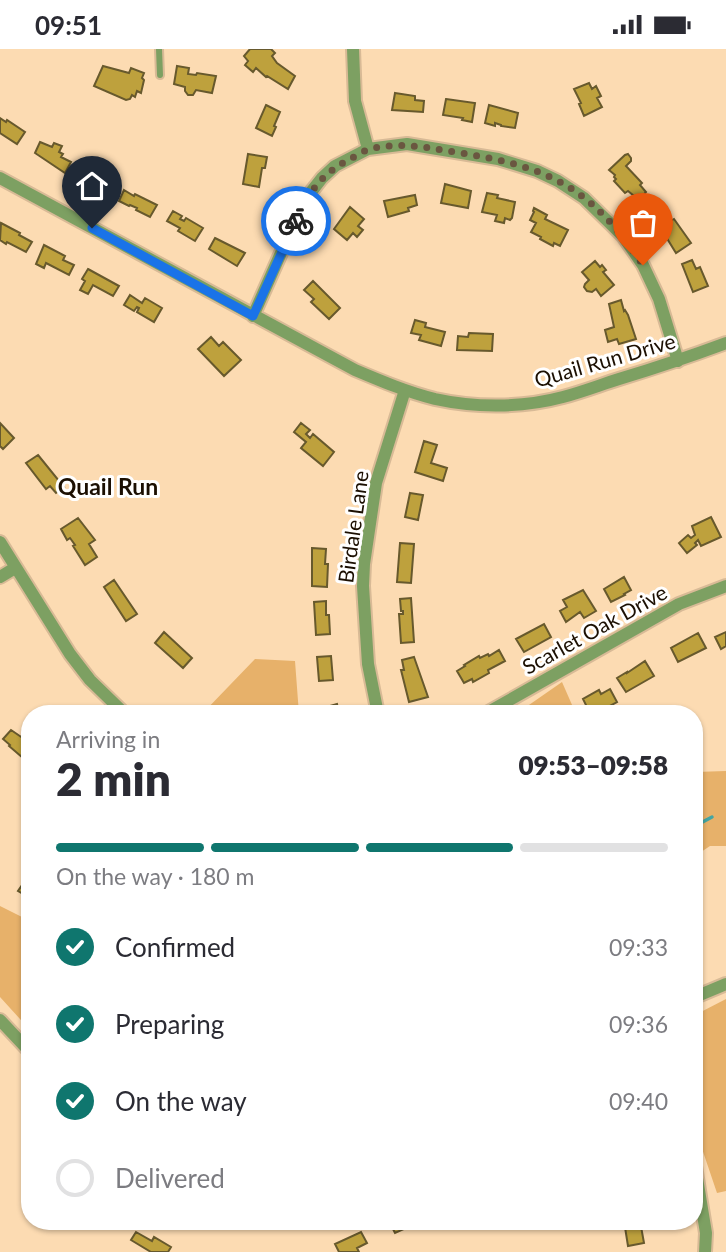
<!DOCTYPE html>
<meta charset="utf-8">
<style>
:root{--surface:#fff;--page:#f7f7f7;--text:#2b2b33;--muted:#7c7c81;--line:#e1e1e2;--accent:#0f766e}
body{margin:0;font-family:Lato,sans-serif;background:var(--page);color:var(--text);height:100vh;display:flex;flex-direction:column;font-size:26px;white-space:nowrap}
*{box-sizing:border-box;margin:0}
p{font-size:23px;color:var(--muted)}
.icon{flex:none;width:38px;height:38px;fill:none;stroke:currentColor;stroke-width:2;stroke-linecap:round;stroke-linejoin:round}
.map{position:relative;flex:1;overflow:hidden}
.details{position:absolute;left:21px;top:656px;width:682px;height:525px;display:flex;flex-direction:column;background:var(--surface);border-radius:28px;box-shadow:0 2px 5px #0004}
.details>*{flex:none}
.pin{position:absolute;display:grid;place-items:center;width:60px;height:60px;color:#fff;margin:-72px -30px;border-radius:50% 50% 50% 0;rotate:-45deg;box-shadow:0 0 7px #0007}
.pin .icon{rotate:45deg}
.courier{position:absolute;display:grid;place-items:center;width:70px;height:70px;margin:-35px;border:5px solid #1a73e8;border-radius:50%;background:#fff;color:#222;box-shadow:0 2px 9px #0007}
.summary em{font-style:normal;font-weight:800}
.summary div{display:flex;flex-direction:column-reverse}
.summary{display:flex;align-items:center;justify-content:space-between;height:119px;padding:0 35px}
h1{font-size:46px;font-weight:800;line-height:52px}
.bar{display:grid;grid-template-columns:repeat(4,1fr);gap:10px 7px;align-content:center;height:84px;padding:0 35px}
.bar i{height:9px;border-radius:5px;background:var(--line)}
.bar .current{background:var(--accent)}
.bar p{grid-column:span 4}
ol{padding:0 35px;list-style:none}
li{display:flex;align-items:center;gap:21px;height:77px}
li p{margin-inline-start:auto}
li .icon{padding:7px;border-radius:50%;background:var(--accent);color:#fff;stroke-width:4}
li:last-child{color:var(--muted)}
li i{width:38px;height:38px;border:4px solid var(--line);border-radius:50%}
.status{display:flex;justify-content:space-between;align-items:center;height:49px;padding:0 35px;background:var(--surface);direction:ltr}
.status svg{height:19px;fill:currentColor}
.map>svg:first-child{display:block}
.green{fill:#e7b16a}
.lines{fill:none;stroke-linecap:round;stroke-linejoin:round}
.stream{stroke:#44a6a3;stroke-width:3.5}
.building{fill:#bea13d;stroke:#67592d;stroke-width:2}
.lane-casing{stroke:#d8ba96;stroke-width:10}
.street-casing{stroke:#d8ba96;stroke-width:16}
.lane{stroke:#7da062;stroke-width:6}
.street{stroke:#7da062;stroke-width:12}
.done{stroke:#6a5640;stroke-width:7;stroke-dasharray:0 12.6}
.route{stroke:#1a73e8;stroke-width:9}
.labels{text-anchor:middle;stroke-width:6;stroke-linejoin:round;paint-order:stroke}
.street-label{font-size:21px;fill:#1b0f02;stroke:#fff}
.neighbourhood-label{font-size:23px;font-weight:bold;fill:#1b0f02;stroke:#fff}
</style>
<div class="status"><b>09:51</b><svg viewBox="0 0 49 12"><path d="M0 12V9h3v3zM5 12V6h3v6zM10 12V3h3v9zM15 12V0h3v12zM26 1h20v11H26zM47 4h2v5h-2z"/></svg></div>
<div class="map">
<svg width="726" height="1203" viewBox="0 0 726 1203">
<rect width="100%" height="100%" fill="#fcdbb2"/>
<path class="green" d="M255,610L295,612L299,665H202Z
M562,633L576,665H516Z
M726,722V797H710L695,807V723Z
M0,857L30,872V981L0,948Z
M726,950V1142L717,1144L695,1079V966Z"/>
<g class="lines">
<path class="stream" d="M695,777L712,768"/>
</g>
<path class="building" d="M250,0H271L275,4L272,7L277,14L295,27L288,40L267,27L266,28L256,19L253,23L245,16L248,12L244,7Z
M103,17L129,24L131,19L144,24L142,29L144,31L141,44L137,42L135,48L132,46L130,50L126,51L94,37Z
M177,17L189,19L188,25L196,26L197,24L216,27L212,44L196,41L193,46H188L185,42V38L174,35Z
M589,34L592,40L596,37L601,47L597,49L602,58L584,67L579,55L581,54L574,40Z
M395,44L415,47V51L424,52L423,63L392,61Z
M446,50L475,54L472,73L462,71L463,69L443,66Z
M266,56L280,63L274,77L276,78L272,87L256,79Z
M489,56L518,64L515,79L501,77V76L495,74V77L485,74Z
M0,69L6,73L7,71L25,83L17,95L0,84Z
M40,93L52,98L54,94L62,97L59,103L63,105L61,108L71,113L65,124L35,104Z
M248,105L267,108L265,119H262L259,138L243,135Z
M628,105L631,109V112L626,117L642,134L640,136L646,143L639,151L628,142L625,144L614,132L616,130L614,128L615,126L609,121L625,106Z
M84,119L92,124L94,122L114,134L106,147L78,129Z
M445,135L471,142L468,159L441,154Z
M124,141L134,147L135,145L157,156L150,168L136,161L137,159L130,156L129,157L119,152Z
M487,144L498,146L497,149L515,153L512,169L510,171L505,169L504,174L495,172L497,166L482,163Z
M415,146L417,156L408,159L409,162L388,168L384,152Z
M350,158L364,170L358,177L363,181L357,188L353,184L347,191L334,180Z
M534,159L547,166L545,170L568,181L560,197L554,194L553,197L540,190L541,188L531,183L536,174L530,171L534,163L533,162Z
M173,162L182,167L180,170L184,172L186,169L203,179L195,192L178,182L180,179L167,172Z
M674,170L691,194L676,204L660,178Z
M1,174L20,184L19,186L32,193L26,203L7,193L6,195L0,191Z
M215,189L245,204L237,217L209,200Z
M44,196L65,207L63,211L74,216L69,226L46,214L44,219L36,215Z
M692,211L696,220L700,218L708,237L693,243L682,215Z
M595,212L600,218L602,216L606,221L603,223L614,236L601,247L596,240L592,243L587,242L584,238L585,235L589,231L582,223Z
M88,220L119,237L113,247L93,236L88,245L80,241L85,232L82,230Z
M313,232L340,259L329,270L311,253L314,250L304,241Z
M130,246L142,254L145,249L162,259L154,273L137,263L139,259L137,258L134,262L124,256Z
M621,251L624,262L625,261L628,266L636,290L619,295L617,290L608,293L605,281L614,278L609,255Z
M415,271L426,274L425,278L445,283L441,297L419,291L421,286L411,284Z
M469,284L493,285L492,302L457,301L458,287L468,288Z
M211,288L219,297L223,293L241,311L224,327L198,300Z
M0,374L14,389L3,400L0,397Z
M301,374L310,381L306,385L310,389L313,385L334,403L323,417L301,399L306,393L294,383Z
M424,392L437,396L431,414L447,419L443,432L415,423Z
M38,406L64,438L56,444L50,437L46,440L26,414Z
M410,444L423,446L418,471L405,468Z
M711,468L721,488L701,497L698,491L695,494L697,496L687,504L679,494L688,486L691,489L695,486L692,477Z
M78,469L95,491L89,495L97,508L85,516L73,497L75,496L70,489L67,491L61,480Z
M400,494L414,495L411,534L397,533Z
M312,499L326,500L325,515H328L327,538L312,537Z
M624,528L631,541L624,545L625,546L611,553L604,540Z
M114,531L137,565L126,572L104,538Z
M583,541L596,562L584,569L580,563L566,573L560,562L567,558L563,551Z
M411,549L414,593L401,594L399,565H403V562H401L400,550Z
M326,552V566H329L330,585L316,586L314,553Z
M544,575L551,588L524,603L516,590Z
M164,583L192,609L183,619L155,594Z
M726,583V597L721,600L715,588Z
M698,584L706,599L678,613L671,599Z
M499,601L505,612L488,621L489,624L473,633L472,630L464,634L457,622L465,617L464,616L479,607L480,609L488,605L489,607Z
M331,607L333,631L319,632L317,608Z
M414,608L428,648L409,653L401,621H404L402,611Z
M645,612L654,627L626,643L617,629L627,623V624Z
M610,640L617,653L608,658L609,660L600,665H579L577,661L586,656L583,650L599,641L601,645Z
M337,655L339,665H325L323,659Z
M11,681L30,694V715L9,697L10,696L3,690Z
M27,829L30,831V849L18,842Z
M393,1172H431V1174L423,1177L421,1173L409,1178L407,1174L403,1176L404,1180L395,1184L390,1174Z
M624,1172H640L644,1194L628,1197Z
M136,1183L152,1192L154,1188L171,1198L168,1203H151L131,1191Z
M361,1183L367,1194L357,1199L359,1203H339L335,1195Z"/>
<g class="lines">
<g class="lane-casing">
<path id="lane" d="M159,0L160,26"/>
</g>
<g class="street-casing">
<path id="street" d="M353,0L355,52L368,100
M0,129L355,321C381,332 407,343 435,350C476,359 522,359 563,348C582,343 600,336 619,330C655,319 691,307 726,294
M253,267L301,159L311,143L322,129L335,117L368,100L407,95L498,110L537,122L558,132L584,149L623,187L643,216L659,250L678,312
M0,493L70,605L90,631L125,665
M0,528L15,519
M378,665L368,615L363,537L364,515L376,434L405,341
M485,665L679,555L726,537
M695,948L726,935
M0,971L30,1003
M695,1117L706,1184L705,1203"/>
</g>
<use href="#lane" class="lane"/>
<use href="#street" class="street"/>
</g>
<g class="lines">
<path class="done" d="M296,172C309,143 321,125 350,110C356,107 363,102 369,100C399,93 425,98 454,103C500,110 546,119 583,148C608,167 626,191 643,216"/>
<path class="route" d="M92,179L253,267L296,172"/>
</g>
<g class="labels">
<g class="street-label">
<text transform="translate(605 312) rotate(-16)" y="7">Quail Run Drive</text>
<text transform="translate(354 478) rotate(-82)" y="7">Birdale Lane</text>
<text transform="translate(595 581) rotate(-29)" y="7">Scarlet Oak Drive</text>
</g>
<g class="neighbourhood-label">
<text x="108" y="446">Quail Run</text>
</g>
</g>
</svg>
<div class="pin" style="left:643px;top:216px;background:#ea580c"><svg class="icon" aria-label="bag" viewBox="0 0 24 24"><path d="M5 8h14l-1 12H6zM9 8a3 3 0 0 1 6 0"/></svg></div>
<div class="pin" style="left:92px;top:179px;background:#1f2937"><svg class="icon" aria-label="home" viewBox="0 0 24 24"><path d="M3 11l9-7 9 7M6 9v11h12V9"/></svg></div>
<div class="courier" style="left:296px;top:172px"><svg class="icon" aria-label="bike" viewBox="0 0 24 24"><circle cx="6" cy="16" r="4"/><circle cx="18" cy="16" r="4"/><path d="M6 16l4-8h5l3 8M10 8l3 8H6M13 5h3"/></svg></div>
<section class="details">
<div class="summary"><div><h1>2 min</h1><p>Arriving in</p></div><em>09:53–09:58</em></div>
<div class="bar"><i class="current"></i><i class="current"></i><i class="current"></i><i></i><p>On the way · 180 m</p></div>
<ol>
<li><svg class="icon" aria-label="check" viewBox="0 0 24 24"><path d="M5 12l5 5 9-10"/></svg>Confirmed<p>09:33</p></li>
<li><svg class="icon" aria-label="check" viewBox="0 0 24 24"><path d="M5 12l5 5 9-10"/></svg>Preparing<p>09:36</p></li>
<li><svg class="icon" aria-label="check" viewBox="0 0 24 24"><path d="M5 12l5 5 9-10"/></svg>On the way<p>09:40</p></li>
<li><i></i>Delivered</li>
</ol>
</section>
</div>
